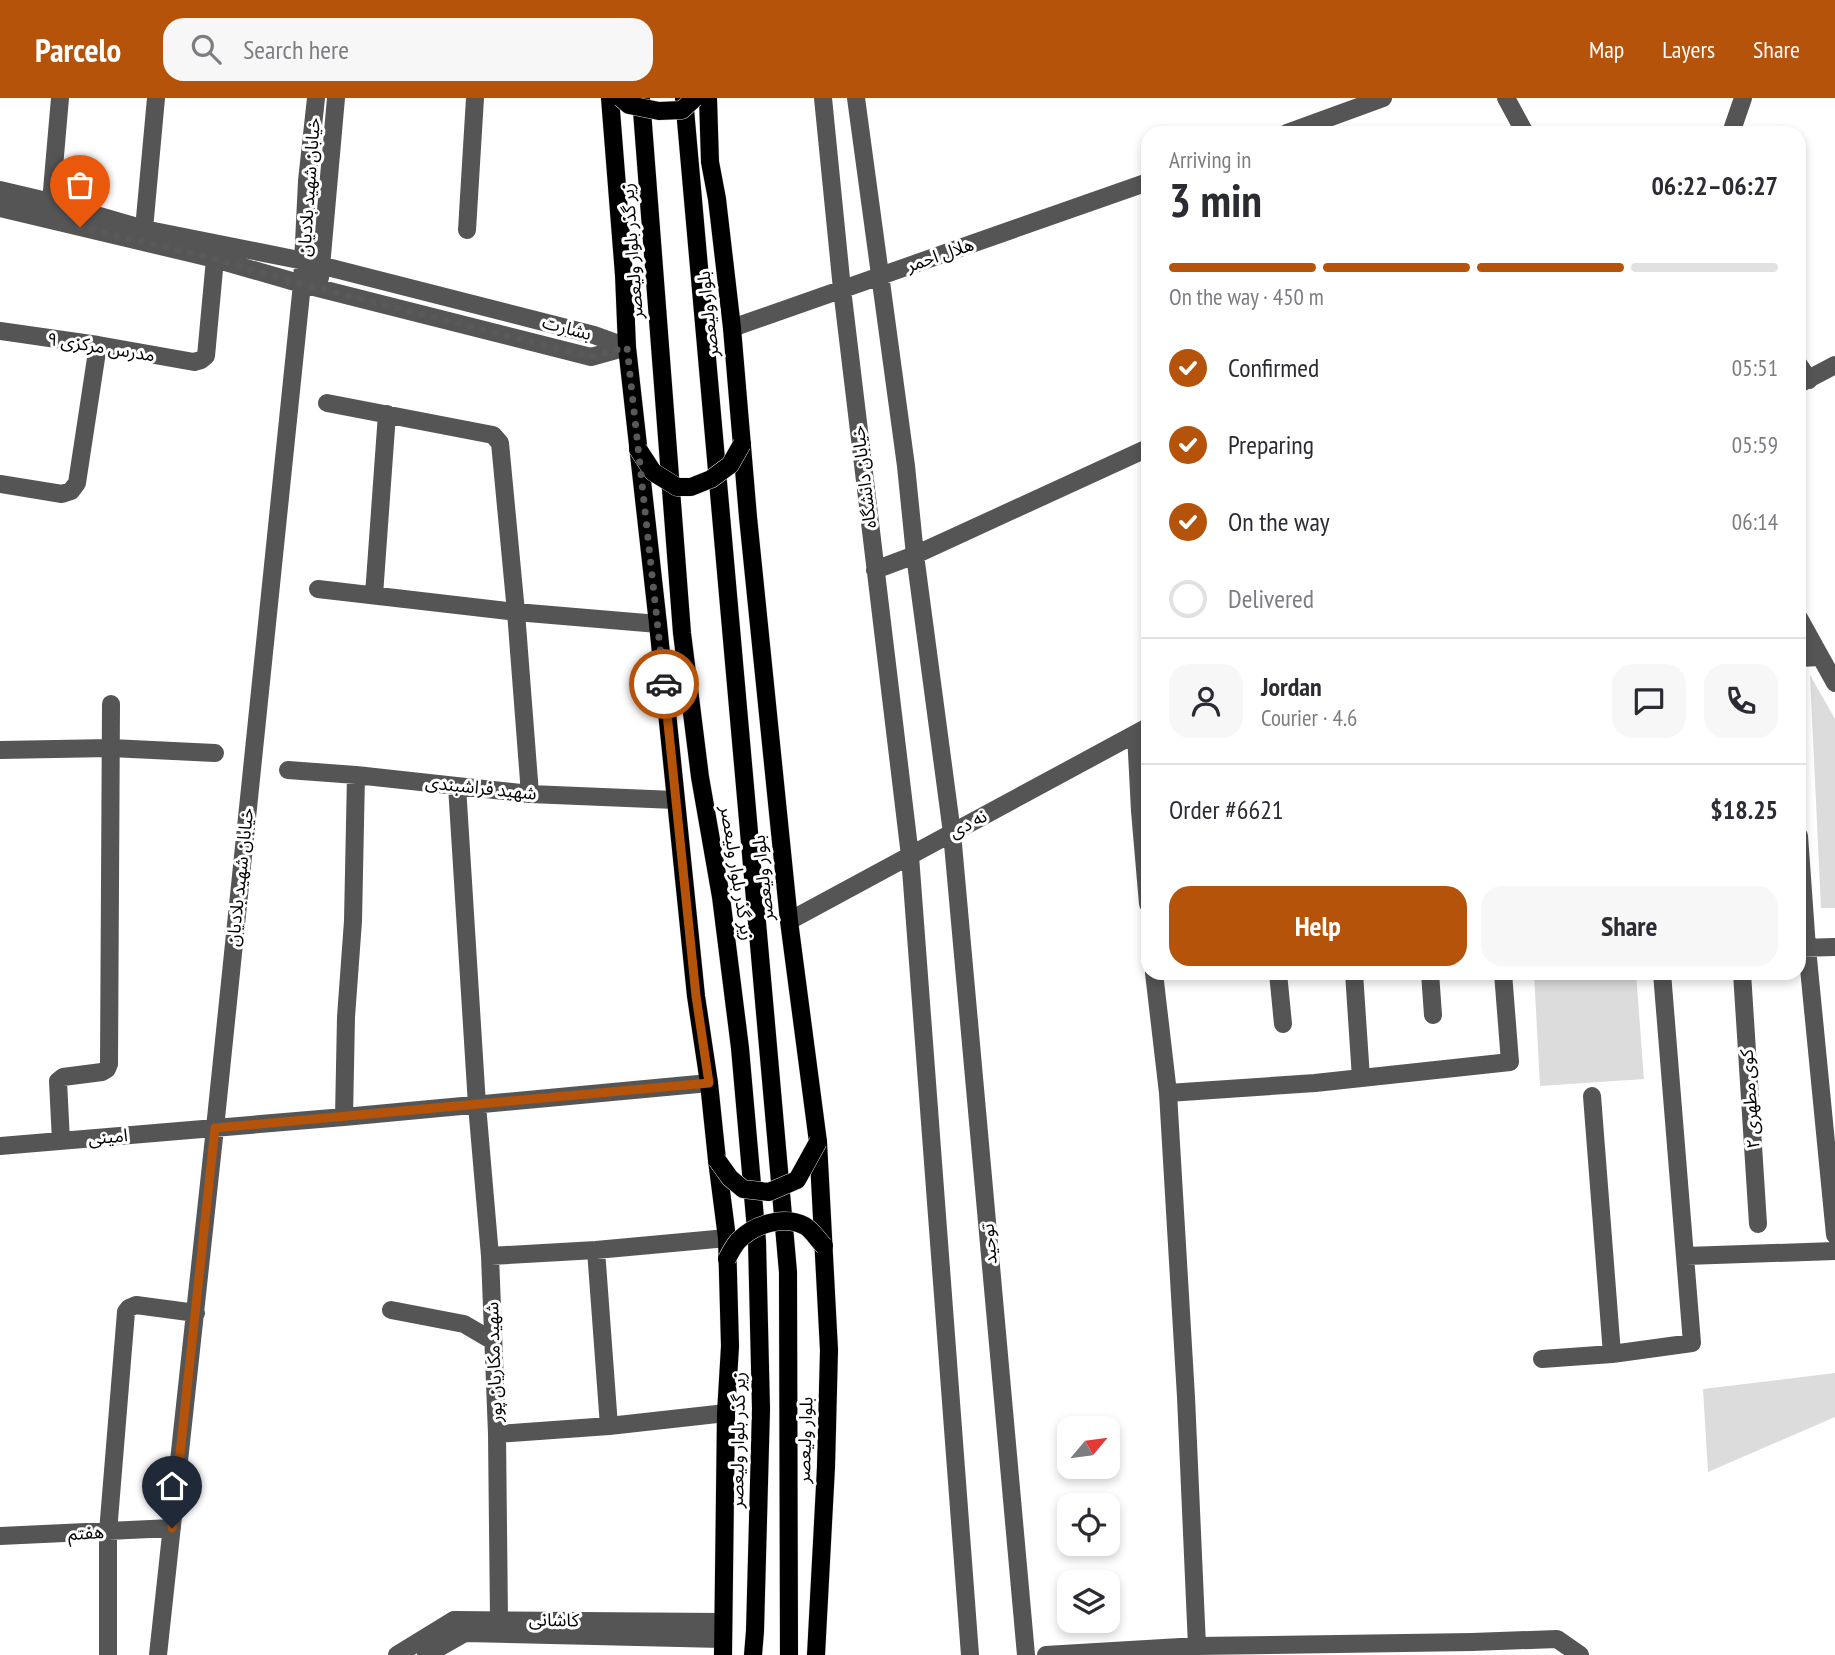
<!DOCTYPE html>
<meta charset="utf-8">
<style>
:root{--surface:#fff;--page:#f7f7f7;--text:#2b2b33;--muted:#7c7c81;--line:#e1e1e2;--accent:#b45309}
body{margin:0;font-family:"PT Sans Narrow","Noto Sans Arabic",sans-serif;background:var(--page);color:var(--text);height:100vh;display:flex;flex-direction:column;font-size:26px;white-space:nowrap}
*{box-sizing:border-box;margin:0}
p{font-size:23px;color:var(--muted)}
.icon{flex:none;width:38px;height:38px;fill:none;stroke:currentColor;stroke-width:2;stroke-linecap:round;stroke-linejoin:round}
.map{position:relative;flex:1;overflow:hidden}
.panel{position:absolute;left:1141px;top:28px;width:665px;height:854px;display:flex;flex-direction:column;background:var(--surface);border-radius:21px;box-shadow:0 4px 10px #0003}
.panel>*{flex:none}
.needle{width:46px;rotate:61deg}
.buttons{position:absolute;left:1057px;top:1318px;display:grid;gap:14px}
.buttons a{display:grid;place-items:center;width:63px;height:63px;border-radius:14px;background:var(--surface);box-shadow:0 4px 10px #0003;font-size:35px}
.pin{position:absolute;display:grid;place-items:center;width:60px;height:60px;color:#fff;margin:-72px -30px;border-radius:50% 50% 50% 0;rotate:-45deg;box-shadow:0 0 7px #0007}
.pin .icon{rotate:45deg}
.courier{position:absolute;display:grid;place-items:center;width:70px;height:70px;margin:-35px;border:5px solid #b45309;border-radius:50%;background:#fff;color:#222;box-shadow:0 2px 9px #0007}
.head em{font-style:normal;font-weight:700}
.head div{display:flex;flex-direction:column-reverse}
.head{display:flex;align-items:center;justify-content:space-between;height:119px;padding:0 28px}
h1{font-size:46px;font-weight:700;line-height:52px}
.bar{display:grid;grid-template-columns:repeat(4,1fr);gap:10px 7px;align-content:center;height:84px;padding:0 28px}
.bar i{height:9px;border-radius:5px;background:var(--line)}
.bar .on{background:var(--accent)}
.bar p{grid-column:span 4}
.line{display:flex;align-items:center;gap:18px;padding:0 28px;border-top:2px solid var(--line)}
.line div{flex:1}
.round{display:grid;place-items:center;flex:none;width:74px;height:74px;border-radius:21px;background:var(--page)}
ol{padding:0 28px;list-style:none}
li{display:flex;align-items:center;gap:21px;height:77px}
li p{margin-inline-start:auto}
li .icon{padding:7px;border-radius:50%;background:var(--accent);color:#fff;stroke-width:4}
li:last-child{color:var(--muted)}
li i{width:38px;height:38px;border:4px solid var(--line);border-radius:50%}
.cta{display:flex;gap:14px;margin-top:auto;padding:14px 28px}
.cta a{flex:1;height:80px;border-radius:21px;background:var(--accent);color:#fff;font-size:28px;font-weight:700;line-height:80px;text-align:center}
.cta a+a{background:var(--page);color:var(--text)}
header{display:flex;align-items:center;gap:42px;box-sizing:border-box;height:98px;padding:0 35px;background:var(--accent);color:#fff}
header strong{font-size:33px}
nav{display:flex;gap:38px;margin-inline-start:auto;font-size:24px}
.search{width:490px;height:63px;background:var(--page);display:flex;align-items:center;gap:18px;box-sizing:border-box;padding:0 24px;border-radius:21px;color:var(--muted);font-size:26px}
.map>svg:first-child{display:block}
.green{fill:#dcdcdc}
.lines{fill:none;stroke-linecap:round;stroke-linejoin:round}
.major-casing{stroke:#dbdbdb;stroke-width:19}
.minor{stroke:#555;stroke-width:18}
.major{stroke:#000;stroke-width:18}
.major-bridge-casing{stroke:#dbdbdb;stroke-width:19;stroke-linecap:butt}
.major-bridge{stroke:#000;stroke-width:18}
.done{stroke:#595959;stroke-width:7;stroke-dasharray:0 12.6}
.route{stroke:#b45309;stroke-width:9}
.labels{text-anchor:middle;stroke-width:6;stroke-linejoin:round;paint-order:stroke}
.street-label{font-size:18px;fill:#000;stroke:#fff}
</style>
<header>
<strong>Parcelo</strong>
<div class="search"><svg class="icon" aria-label="search" viewBox="0 0 24 24"><circle cx="10" cy="10" r="6"/><path d="M15 15l6 6"/></svg>Search here</div>
<nav><a>Map</a><a>Layers</a><a>Share</a></nav>
</header>
<div class="map">
<svg width="1835" height="1557" viewBox="0 0 1835 1557">
<rect width="100%" height="100%" fill="#fff"/>
<path class="green" d="M1810,577L1835,621V810H1821Z
M1534,875H1636L1644,981L1540,988Z
M1835,1275V1319L1708,1374L1703,1291Z"/>
<g class="lines">
<g class="major-casing">
<path id="major" d="M610,0L624,177L627,249L658,526L696,898L709,985L717,1062L727,1140L730,1248L726,1315L723,1557
M641,0L682,535L700,679L721,799L740,950L757,1143L761,1311L755,1533L753,1557
M684,0L788,1174L789,1557
M708,0L710,64L717,101L732,230L748,419L789,823L818,1044L829,1252L826,1369L816,1557"/>
</g>
<path class="minor" d="M823,0L842,191L910,758L970,1557
M856,0L906,368L915,457L952,735L1026,1557
M1506,0L1525,35
M1287,35L1383,0
M1731,35L1743,0
M0,92L51,104L144,131L304,163L594,237L627,249L591,259L302,186L215,161L0,110
M51,104L60,0
M144,131L156,0
M467,132L475,0
M320,180L336,0
M732,230L1148,84
M0,233L98,247L194,264L201,262L206,258L215,161
M1799,267L1809,282
M1799,286L1835,267
M327,305L493,337L500,345L516,514L530,696
M0,386L62,396L71,393L77,385L98,247
M875,472L915,457L1148,350
M318,491L516,514L658,526
M374,497L387,316
M1799,520L1835,585
M1799,560L1820,559
M1136,636L1140,713L1148,806
M0,652L111,650L215,655
M288,672L356,677L530,696L675,702
M457,688L477,1007L490,1158L497,1336L499,1521
M1799,738L1807,850L1835,1137
M789,823L1148,629
M1799,850L1835,849
M1154,875L1168,995L1186,1299L1197,1548
M1278,875L1283,926
M1354,875L1361,980
M1430,875L1433,917
M1742,875L1758,1126
M1168,995L1315,985L1510,964L1503,875
M1592,998L1612,1256
M344,1019L346,919L353,823L356,677
M61,1043L58,983L63,979L102,974L107,971L109,966L111,606
M0,1048L344,1019L709,985
M596,1152L609,1328
M490,1158L596,1152L727,1140
M1686,1158L1835,1153
M391,1212L464,1226L493,1243
M1542,1261L1612,1256L1692,1245L1662,875
M497,1336L609,1328L726,1315
M0,1438L172,1430
M108,1557V1434L126,1214L129,1210L136,1207L196,1215
M158,1557L215,1030L302,186L307,83L316,0
M397,1557L454,1522L722,1524
M426,1557L465,1535L722,1541
M1046,1557L1197,1548L1472,1544L1557,1541L1580,1557"/>
<use href="#major" class="major"/>
<g class="major-bridge-casing">
<path id="major-bridge" d="M621,0L629,7L659,13L682,12L695,0
M638,351L653,374L677,389H691L711,381L730,367L742,346
M717,1062L730,1080L743,1091L769,1094L797,1082L818,1044
M727,1161C730,1155 734,1148 738,1143C754,1126 784,1117 805,1128C812,1132 818,1142 824,1148"/>
</g>
<use href="#major-bridge" class="major-bridge"/>
</g>
<g class="lines">
<path class="done" d="M80,129L215,161L302,186L591,259L627,249L664,586"/>
<path class="route" d="M172,1430L215,1030L709,985L696,898L664,586"/>
</g>
<g class="labels">
<g class="street-label">
<text transform="translate(309 89) rotate(-86)" y="6">خیابان شهید بلادیان</text>
<text transform="translate(632 153) rotate(-94)" y="6">زیر گذر بلوار ولیعصر</text>
<text transform="translate(940 157) rotate(-19)" y="6">هلال احمر</text>
<text transform="translate(708 216) rotate(-96)" y="6">بلوار ولیعصر</text>
<text transform="translate(567 230) rotate(15)" y="6">بشارت</text>
<text transform="translate(101 249) rotate(9)" y="6">مدرس مرکزی ۹</text>
<text transform="translate(864 379) rotate(-97)" y="6">خیابان دانشگاه</text>
<text transform="translate(481 690) rotate(6)" y="6">شهید فراشبندی</text>
<text transform="translate(968 726) rotate(-28)" y="6">نه دی</text>
<text transform="translate(737 775) rotate(81)" y="6">زیر گذر بلوار ولیعصر</text>
<text transform="translate(240 779) rotate(-84)" y="6">خیابان شهید بلادیان</text>
<text transform="translate(763 780) rotate(-96)" y="6">بلوار ولیعصر</text>
<text transform="translate(1750 1001) rotate(-94)" y="6">کوی مطهری ۲</text>
<text transform="translate(108 1039) rotate(-5)" y="6">امینی</text>
<text transform="translate(989 1146) rotate(-95)" y="6">توحید</text>
<text transform="translate(494 1264) rotate(-92)" y="6">شهید مکاریان پور</text>
<text transform="translate(738 1342) rotate(-89)" y="6">زیر گذر بلوار ولیعصر</text>
<text transform="translate(805 1342) rotate(-88)" y="6">بلوار ولیعصر</text>
<text transform="translate(86 1435) rotate(-3)" y="6">هفتم</text>
<text transform="translate(554 1522) rotate(1)" y="6">کاشانی</text>
</g>
</g>
</svg>
<div class="buttons">
<a><svg class="needle" viewBox="-14 -14 28 28"><path d="M0-13l5 13h-10z" fill="#e53935"/><path d="M0 13l5-13h-10z" fill="#7c7c81"/></svg></a>
<a><svg class="icon" aria-label="locate" viewBox="0 0 24 24"><circle cx="12" cy="12" r="6"/><path d="M12 2v4M12 18v4M2 12h4M18 12h4"/></svg></a>
<a><svg class="icon" aria-label="layers" viewBox="0 0 24 24"><path d="M12 4l9 5-9 5-9-5zM3 14l9 5 9-5"/></svg></a>
</div>
<div class="pin" style="left:80px;top:129px;background:#ea580c"><svg class="icon" aria-label="bag" viewBox="0 0 24 24"><path d="M5 8h14l-1 12H6zM9 8a3 3 0 0 1 6 0"/></svg></div>
<div class="pin" style="left:172px;top:1430px;background:#1f2937"><svg class="icon" aria-label="home" viewBox="0 0 24 24"><path d="M3 11l9-7 9 7M6 9v11h12V9"/></svg></div>
<div class="courier" style="left:664px;top:586px"><svg class="icon" aria-label="car" viewBox="0 0 24 24"><path d="M5 17H2v-5l4-1 3-4h7l3 4 3 1v5h-3M9 17h6M6 11h13"/><circle cx="7" cy="17" r="2"/><circle cx="17" cy="17" r="2"/></svg></div>
<section class="panel">
<div class="head"><div><h1>3 min</h1><p>Arriving in</p></div><em>06:22–06:27</em></div>
<div class="bar"><i class="on"></i><i class="on"></i><i class="on"></i><i></i><p>On the way · 450 m</p></div>
<ol>
<li><svg class="icon" aria-label="check" viewBox="0 0 24 24"><path d="M5 12l5 5 9-10"/></svg>Confirmed<p>05:51</p></li>
<li><svg class="icon" aria-label="check" viewBox="0 0 24 24"><path d="M5 12l5 5 9-10"/></svg>Preparing<p>05:59</p></li>
<li><svg class="icon" aria-label="check" viewBox="0 0 24 24"><path d="M5 12l5 5 9-10"/></svg>On the way<p>06:14</p></li>
<li><i></i>Delivered</li>
</ol>
<div class="line" style="height:126px"><a class="round"><svg class="icon" aria-label="person" viewBox="0 0 24 24"><circle cx="12" cy="8" r="4"/><path d="M4 21q1-7 8-7t8 7"/></svg></a><div><b>Jordan</b><p>Courier · 4.6</p></div><a class="round"><svg class="icon" aria-label="chat" viewBox="0 0 24 24"><path d="M4 5h16v11H9l-5 4z"/></svg></a><a class="round"><svg class="icon" aria-label="phone" viewBox="0 0 24 24"><path d="M5 4h4l2 5-3 2q2 4 5 5l2-3 5 2v4C11 20 4 13 5 4z"/></svg></a></div>
<div class="line" style="height:91px"><div>Order #6621</div><b>$18.25</b></div>
<div class="cta"><a>Help</a><a>Share</a></div>
</section>
</div>
